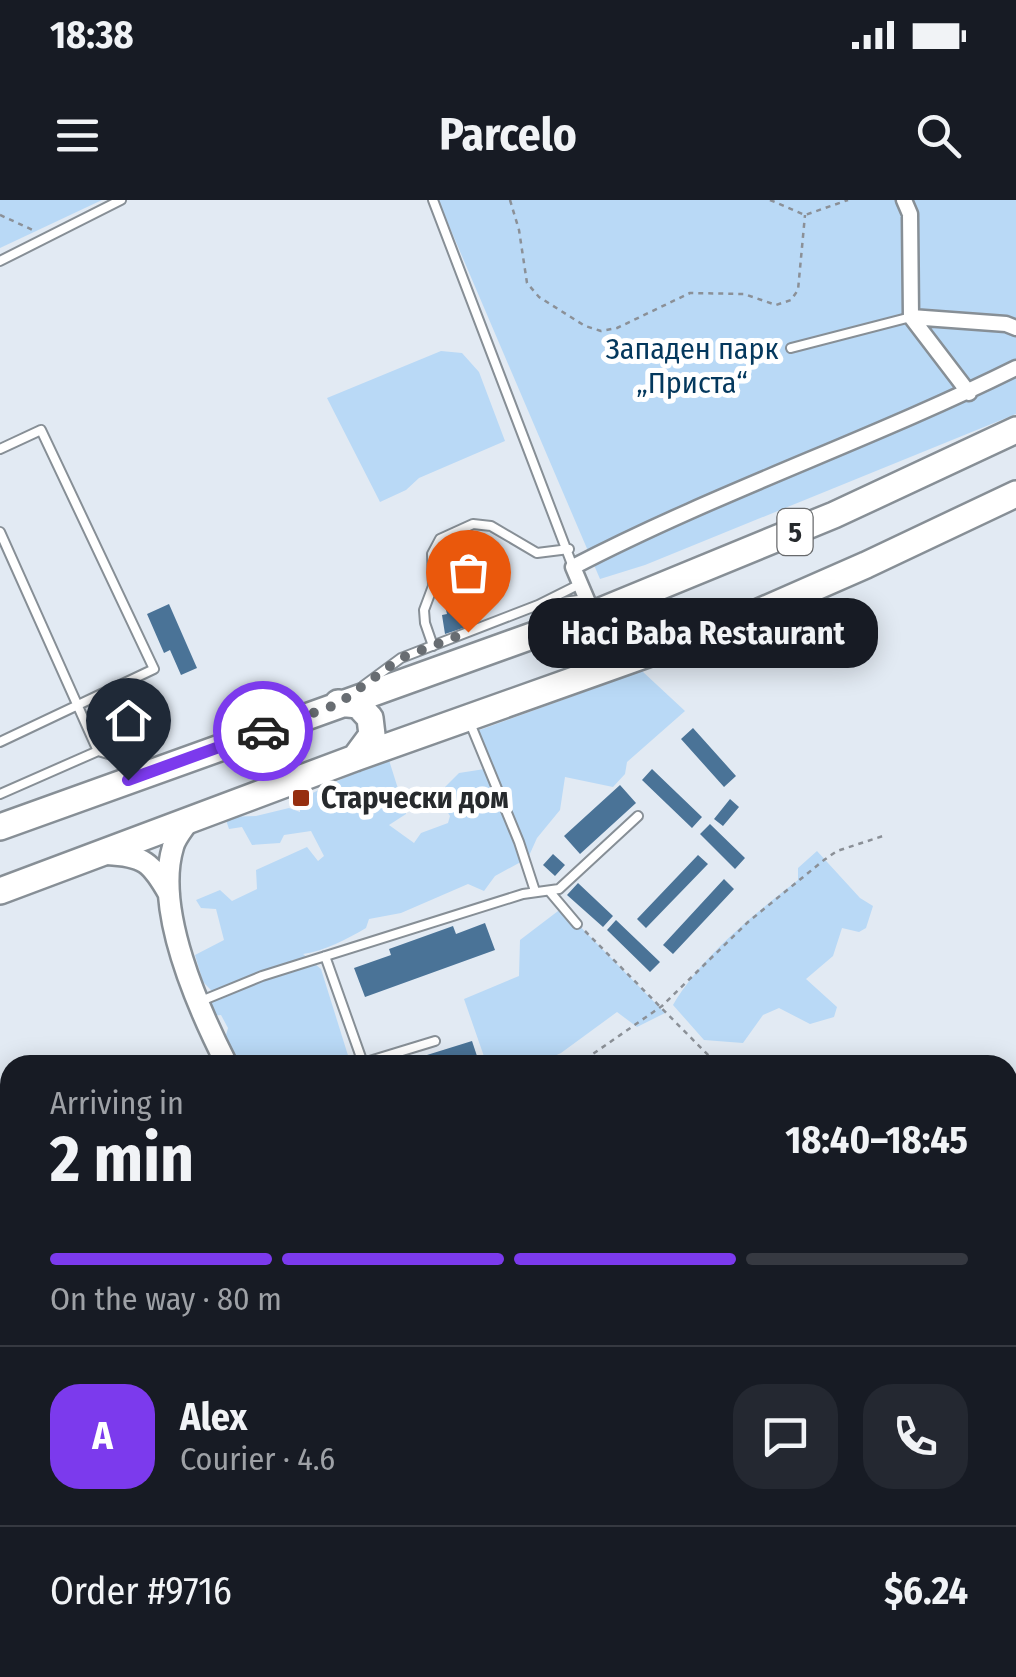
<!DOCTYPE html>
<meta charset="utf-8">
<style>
:root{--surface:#171b24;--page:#242831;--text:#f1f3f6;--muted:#9ea1a6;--line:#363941;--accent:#7c3aed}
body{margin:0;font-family:"Fira Sans Condensed",sans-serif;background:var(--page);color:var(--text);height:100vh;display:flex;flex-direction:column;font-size:38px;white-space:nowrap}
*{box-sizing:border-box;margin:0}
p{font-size:32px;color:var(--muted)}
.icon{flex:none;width:55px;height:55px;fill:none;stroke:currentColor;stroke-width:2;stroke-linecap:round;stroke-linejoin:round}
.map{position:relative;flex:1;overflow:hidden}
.panel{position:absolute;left:0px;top:855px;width:1018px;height:622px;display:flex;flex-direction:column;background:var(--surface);border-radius:30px 30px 0 0;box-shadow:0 5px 25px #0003}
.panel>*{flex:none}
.pin{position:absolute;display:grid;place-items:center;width:85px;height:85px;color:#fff;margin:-102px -42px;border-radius:50% 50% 50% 0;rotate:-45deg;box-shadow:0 0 10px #0007}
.pin .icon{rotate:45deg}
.courier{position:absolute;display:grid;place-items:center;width:100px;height:100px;margin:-50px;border:8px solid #7c3aed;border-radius:50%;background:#fff;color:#222;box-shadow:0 2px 12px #0007}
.bubble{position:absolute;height:70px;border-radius:30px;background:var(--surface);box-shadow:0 5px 25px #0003;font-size:32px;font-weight:700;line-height:70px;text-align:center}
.overview em{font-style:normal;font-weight:700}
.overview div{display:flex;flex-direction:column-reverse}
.overview{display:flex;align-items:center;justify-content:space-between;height:170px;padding:0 50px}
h1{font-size:65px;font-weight:700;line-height:75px}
.bar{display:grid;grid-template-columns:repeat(4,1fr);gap:15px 10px;align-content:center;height:120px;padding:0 50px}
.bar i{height:12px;border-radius:8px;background:var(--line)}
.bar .on{background:var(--accent)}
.bar p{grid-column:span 4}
.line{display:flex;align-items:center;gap:25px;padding:0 50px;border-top:2px solid var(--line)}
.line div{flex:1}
.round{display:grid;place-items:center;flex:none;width:105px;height:105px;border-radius:30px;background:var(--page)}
.status{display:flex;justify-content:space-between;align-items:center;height:70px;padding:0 50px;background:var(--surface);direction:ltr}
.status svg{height:28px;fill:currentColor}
header{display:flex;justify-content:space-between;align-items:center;height:130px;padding:0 50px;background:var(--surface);font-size:45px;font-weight:700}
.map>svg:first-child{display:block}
.green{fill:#b9d9f6}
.building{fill:#4a7397}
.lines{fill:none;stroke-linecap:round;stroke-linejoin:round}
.lane-casing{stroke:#878f96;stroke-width:12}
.street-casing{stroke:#878f96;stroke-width:19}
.secondary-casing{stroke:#878f96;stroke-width:25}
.highway-casing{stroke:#878f96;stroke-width:30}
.path{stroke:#8b9097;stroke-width:2.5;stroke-dasharray:5 5;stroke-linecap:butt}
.lane{stroke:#fff;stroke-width:8}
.street{stroke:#fff;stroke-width:14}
.secondary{stroke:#fff;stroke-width:20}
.highway{stroke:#fff;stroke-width:25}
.rail-casing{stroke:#82888e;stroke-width:8}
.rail{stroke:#fff;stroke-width:4;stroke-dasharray:11;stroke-linecap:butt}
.done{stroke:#686d72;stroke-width:10;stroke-dasharray:0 18}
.route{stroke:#7c3aed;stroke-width:12}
.poi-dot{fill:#962f10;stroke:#fff;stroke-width:4}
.labels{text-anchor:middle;stroke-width:10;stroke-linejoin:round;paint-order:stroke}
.shield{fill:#fff;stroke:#686a6c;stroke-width:2.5}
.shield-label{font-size:28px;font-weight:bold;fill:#272a2d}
.park-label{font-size:30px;fill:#04385d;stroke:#fff}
.poi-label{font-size:30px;font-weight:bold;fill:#272a2d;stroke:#fff;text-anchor:start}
</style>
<div class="status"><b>18:38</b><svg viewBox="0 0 49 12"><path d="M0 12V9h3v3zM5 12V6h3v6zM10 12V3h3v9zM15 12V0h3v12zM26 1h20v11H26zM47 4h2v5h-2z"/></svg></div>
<header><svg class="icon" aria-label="menu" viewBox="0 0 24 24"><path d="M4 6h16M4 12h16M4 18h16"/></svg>Parcelo<svg class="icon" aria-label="search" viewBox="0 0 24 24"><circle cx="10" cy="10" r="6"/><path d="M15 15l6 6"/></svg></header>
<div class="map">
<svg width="1016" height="1477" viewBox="0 0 1016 1477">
<rect width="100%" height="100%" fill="#e2eaf3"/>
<path class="green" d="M0,0H102L0,48Z
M438,0H1016V214L645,365L600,379Z
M441,151L462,153L479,172L505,241L419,278L406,290L380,302L327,198Z
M642,471L685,511L627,562L625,574L613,587L565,577L560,610L537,638L528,658L495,676L484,691L468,684L401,713L369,719L366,728C347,739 325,751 303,754L321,769L351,865H231L226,835L228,828L221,815L211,816L206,804L216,795L203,782L195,755L224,740L216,709L201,708L196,700L220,690L232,701L257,689L256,670L307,647L318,661L324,656L311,631L284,635L280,643L252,645L242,627L229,629L225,617L256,616L289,608L300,612V599L388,557L406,614L389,625L414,643L421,633L448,623L450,616L437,595L459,573L491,568L477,531Z
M817,651L860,698L873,706L866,728L859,732L842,728L833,756L806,779L837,807L834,817L810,824L779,808L763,815L743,843L704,840L673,805C702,756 753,715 798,680V668Z
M562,708L665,813L637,827L617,812L561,853L535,865H487L464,799L519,776L520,740Z
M1008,1213L1016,1242V1477H519L515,1468H1008Z
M188,1468H318L319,1477H189Z"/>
<path class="building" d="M470,395L477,404L474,410L478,423L445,434L442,415L447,414L444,402Z
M169,404L197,468L181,475L170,450L164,453L147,414Z
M693,528L736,576L724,587L681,539Z
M652,569L702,617L692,628L642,580Z
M620,585L636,603L580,654L564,636Z
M730,599L739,607L723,626L714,619Z
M710,624L745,658L735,669L700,634Z
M553,654L565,665L555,676L543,665Z
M698,655L708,664L646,728L637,719Z
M724,679L734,689L673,754L663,745Z
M578,683L613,716L603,727L567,695Z
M616,720L660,762L650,772L607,730Z
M485,723L495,750L365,797L354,768L391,755L389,749L453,726L456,734Z
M472,841L480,865H398V864Z"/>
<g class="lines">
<g class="lane-casing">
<path id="lane" d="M433,0L573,367
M0,61L121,0
M791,148L911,117
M0,249L41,230L154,469L0,542
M0,332L98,551
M546,404L587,399
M433,446L425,423L424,410L433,386L432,354L440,339L473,324L491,326L537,353L569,349
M363,486L401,458L538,405L580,384
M470,523L519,642L535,691
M0,594L98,551L146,565
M550,692L577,724
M325,756L363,863L435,841
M201,801L262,776L523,694L559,689L638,616"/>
</g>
<g class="street-casing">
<path id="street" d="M904,0L910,14L911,117L969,193
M911,117L1006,124L1016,128
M593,414L573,367C717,292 871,240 1016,168
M1008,1172L1016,1203
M0,1217L10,1209
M318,1468L319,1477
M14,1477L26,1468"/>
</g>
<g class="secondary-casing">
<path id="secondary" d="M189,620C184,628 175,638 173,647C154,710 199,810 227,865
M107,654C144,656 151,662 169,694
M404,1468L406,1477"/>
</g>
<g class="highway-casing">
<path id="highway" d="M338,503L358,505L370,518L372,535L355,558
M0,627L593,414L834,315L1016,230
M0,691L355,558L729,425L866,365L1016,294"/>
</g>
<path class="path" d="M510,0L519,30L527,83L539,97L585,126L601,131L617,128L690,93L744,94L776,105L791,100L798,90L805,15
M770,0L805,15L848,0
M0,15L35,31
M585,731L718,865
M577,865L662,806L748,722L824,660L837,651L883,636
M1008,1028L1016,1021
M1008,1049L1016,1050
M1008,1116L1016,1111"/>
<use href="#lane" class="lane"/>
<use href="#street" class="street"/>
<use href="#secondary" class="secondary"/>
<use href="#highway" class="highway"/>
<g class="rail-casing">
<path id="rail" d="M1008,1011L1016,1005
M0,1033L10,1031"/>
</g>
<use href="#rail" class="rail"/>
</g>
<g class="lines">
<path class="done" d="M263,531L338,504L401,458L468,432"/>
<path class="route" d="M128,580L263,531"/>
</g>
<rect class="poi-dot" x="291" y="588" width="20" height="20" rx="5"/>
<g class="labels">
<rect class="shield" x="777.5" y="309" width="35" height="46" rx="8"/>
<g class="shield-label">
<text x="795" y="342">5</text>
</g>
<g class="park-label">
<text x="692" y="159">Западен парк<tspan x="692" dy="34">„Приста“</tspan></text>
</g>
<g class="poi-label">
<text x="321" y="608">Старчески дом</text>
</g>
</g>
</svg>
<div class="pin" style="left:468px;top:432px;background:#ea580c"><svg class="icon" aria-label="bag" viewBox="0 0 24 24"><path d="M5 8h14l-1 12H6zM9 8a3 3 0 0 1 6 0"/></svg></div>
<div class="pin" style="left:128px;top:580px;background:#1f2937"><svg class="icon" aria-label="home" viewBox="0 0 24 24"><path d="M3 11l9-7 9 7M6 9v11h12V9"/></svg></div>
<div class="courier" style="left:263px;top:531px"><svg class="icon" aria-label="car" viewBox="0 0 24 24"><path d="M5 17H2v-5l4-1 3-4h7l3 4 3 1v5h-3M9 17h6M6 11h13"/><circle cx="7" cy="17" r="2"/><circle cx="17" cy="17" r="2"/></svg></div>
<div class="bubble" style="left:528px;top:398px;width:350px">Haci Baba Restaurant</div>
<section class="panel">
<div class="overview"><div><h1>2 min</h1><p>Arriving in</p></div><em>18:40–18:45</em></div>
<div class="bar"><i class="on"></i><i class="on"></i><i class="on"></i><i></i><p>On the way · 80 m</p></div>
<div class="line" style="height:180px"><b class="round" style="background:var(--accent);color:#fff">A</b><div><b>Alex</b><p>Courier · 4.6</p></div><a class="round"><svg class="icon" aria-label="chat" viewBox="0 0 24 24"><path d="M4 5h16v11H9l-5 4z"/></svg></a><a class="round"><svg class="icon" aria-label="phone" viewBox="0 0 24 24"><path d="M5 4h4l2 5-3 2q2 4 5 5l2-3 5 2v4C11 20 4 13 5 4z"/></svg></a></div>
<div class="line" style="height:130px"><div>Order #9716</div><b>$6.24</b></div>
</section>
</div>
